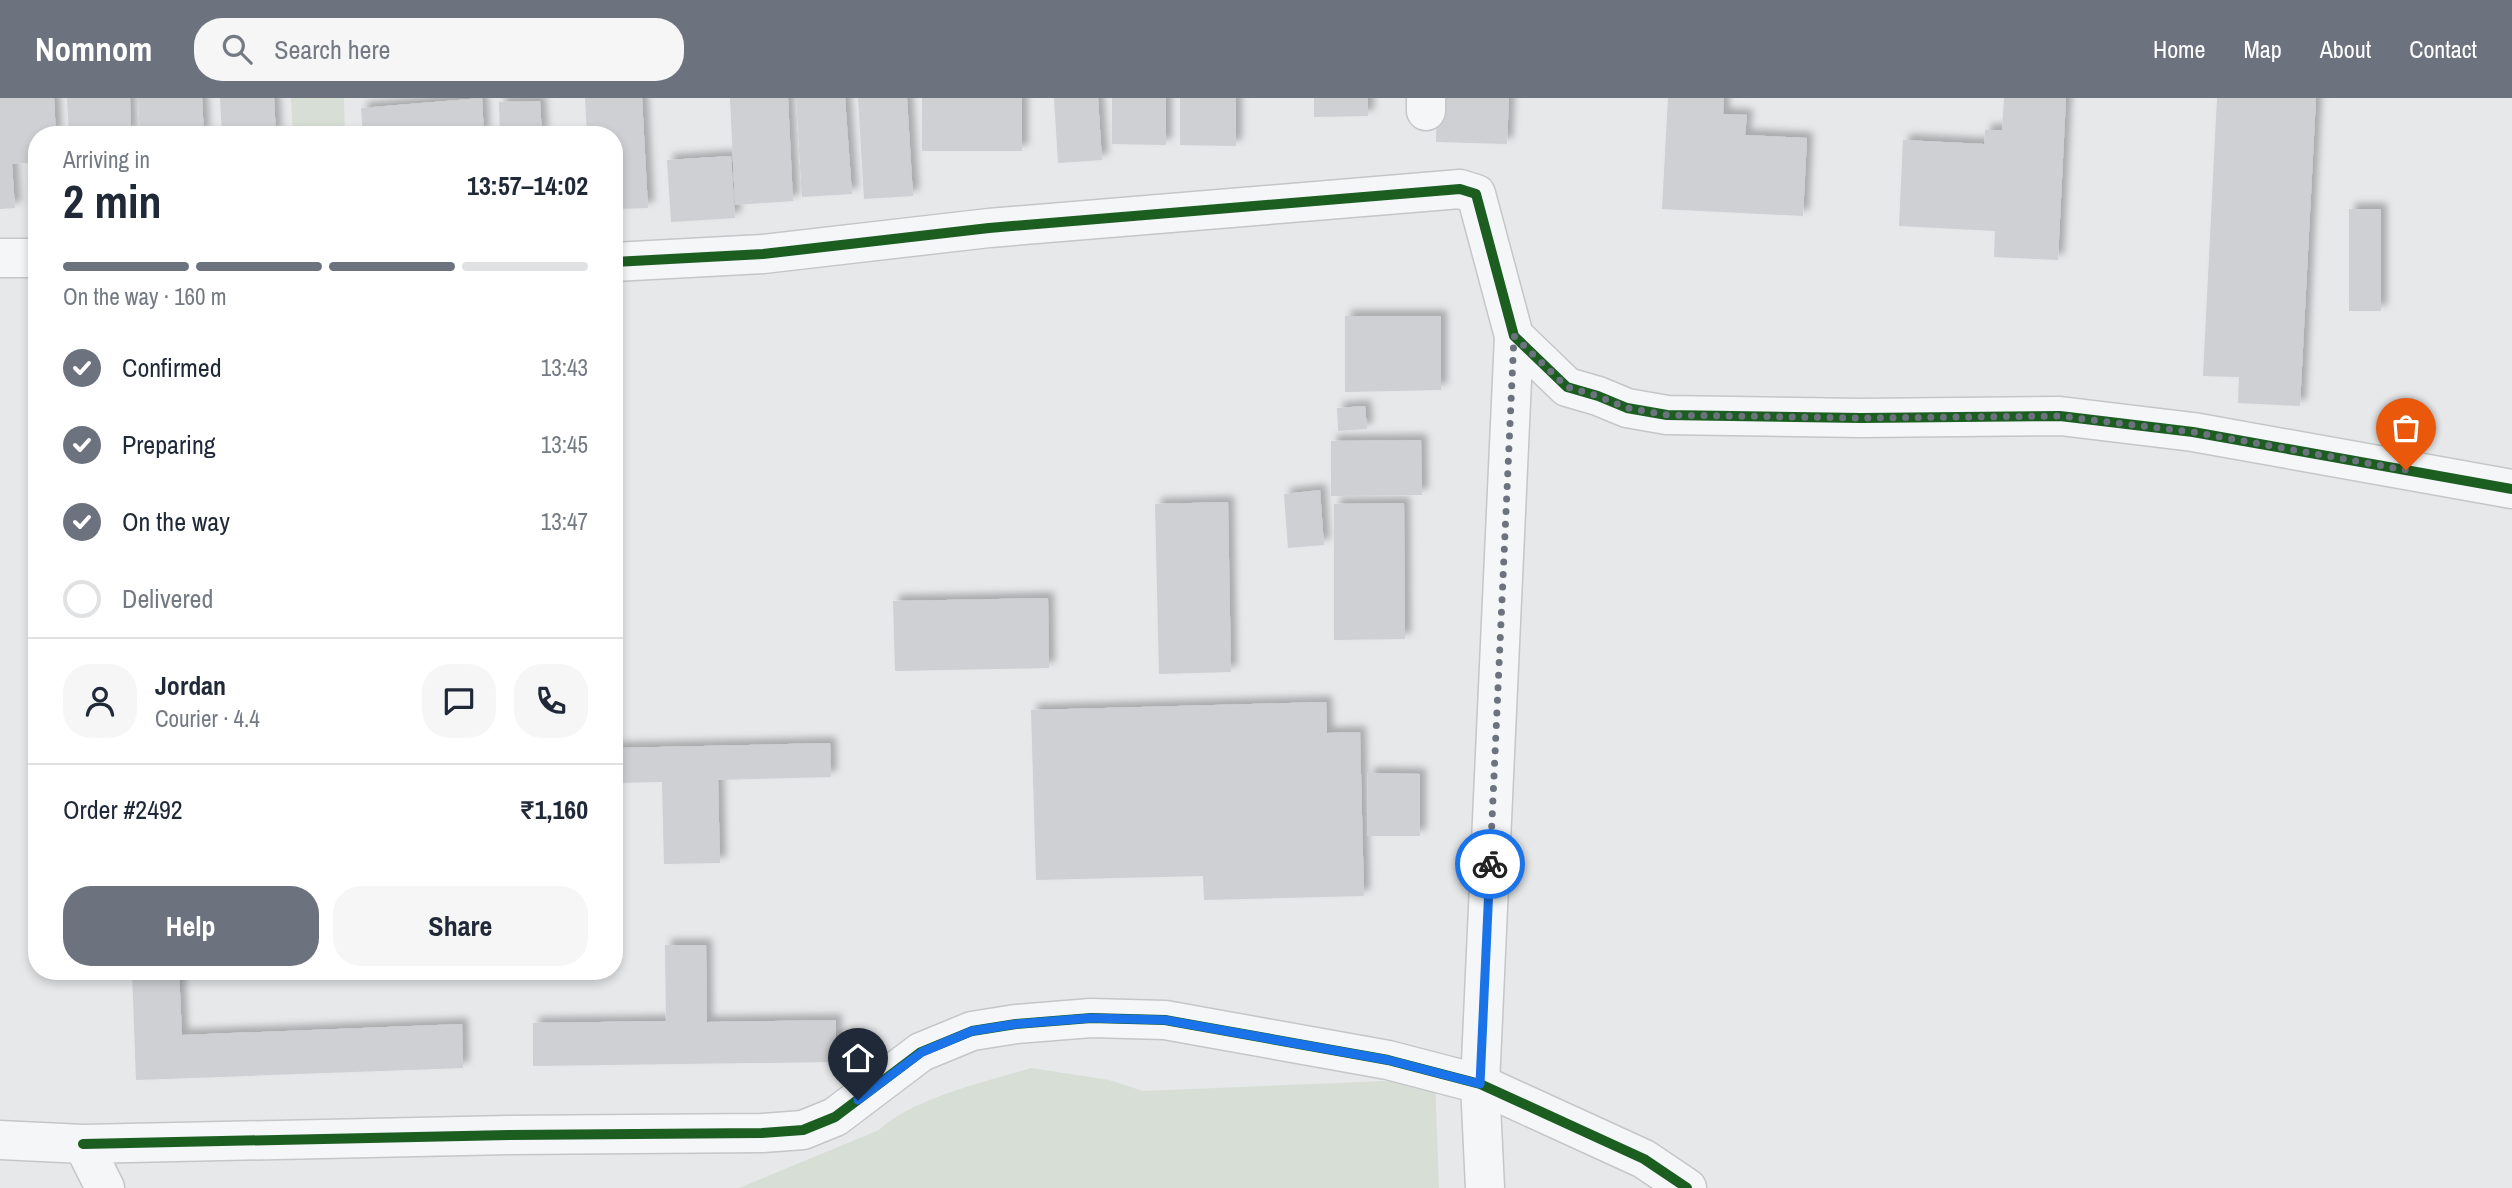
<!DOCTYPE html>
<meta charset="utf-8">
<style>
:root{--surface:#fff;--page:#f6f6f7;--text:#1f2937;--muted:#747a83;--line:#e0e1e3;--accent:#6c737f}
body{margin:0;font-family:"Archivo Narrow",sans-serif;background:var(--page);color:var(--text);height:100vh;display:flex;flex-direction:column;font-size:26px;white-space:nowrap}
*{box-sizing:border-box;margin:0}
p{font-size:23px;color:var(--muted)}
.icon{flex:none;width:38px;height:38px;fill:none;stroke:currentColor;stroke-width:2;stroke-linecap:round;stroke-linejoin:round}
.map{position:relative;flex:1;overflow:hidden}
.details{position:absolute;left:28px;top:28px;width:595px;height:854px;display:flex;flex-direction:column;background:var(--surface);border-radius:28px;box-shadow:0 4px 10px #0003}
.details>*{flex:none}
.pin{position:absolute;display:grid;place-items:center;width:60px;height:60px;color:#fff;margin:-72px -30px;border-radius:50% 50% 50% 0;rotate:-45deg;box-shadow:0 0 7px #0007}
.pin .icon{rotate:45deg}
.courier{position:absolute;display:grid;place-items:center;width:70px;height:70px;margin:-35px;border:5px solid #1a73e8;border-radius:50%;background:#fff;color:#222;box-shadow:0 2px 9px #0007}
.headline em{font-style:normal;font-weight:800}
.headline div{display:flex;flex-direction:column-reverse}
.headline{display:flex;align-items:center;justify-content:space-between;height:119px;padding:0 35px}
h1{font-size:46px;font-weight:800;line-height:52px}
.bar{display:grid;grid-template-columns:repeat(4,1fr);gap:10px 7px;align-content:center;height:84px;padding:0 35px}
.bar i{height:9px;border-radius:5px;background:var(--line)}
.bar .selected{background:var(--accent)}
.bar p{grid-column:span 4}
.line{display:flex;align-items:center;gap:18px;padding:0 35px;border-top:2px solid var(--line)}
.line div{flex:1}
.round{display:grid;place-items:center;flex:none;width:74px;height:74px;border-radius:28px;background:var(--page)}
ol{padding:0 35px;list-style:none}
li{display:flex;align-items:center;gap:21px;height:77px}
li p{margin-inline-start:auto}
li .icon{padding:7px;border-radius:50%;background:var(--accent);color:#fff;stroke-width:4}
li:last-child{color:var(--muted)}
li i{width:38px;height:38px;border:4px solid var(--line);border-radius:50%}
.button{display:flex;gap:14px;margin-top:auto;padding:14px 35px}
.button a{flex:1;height:80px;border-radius:28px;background:var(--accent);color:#fff;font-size:28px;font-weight:800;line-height:80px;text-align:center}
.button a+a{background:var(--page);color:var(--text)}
header{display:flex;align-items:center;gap:42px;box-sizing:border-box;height:98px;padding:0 35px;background:var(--accent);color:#fff}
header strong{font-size:33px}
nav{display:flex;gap:38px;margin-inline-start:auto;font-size:24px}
.search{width:490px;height:63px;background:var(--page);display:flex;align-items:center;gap:18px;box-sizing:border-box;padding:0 24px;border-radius:28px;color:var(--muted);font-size:26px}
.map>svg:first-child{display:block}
.green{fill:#d6ded6}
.building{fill:#ced0d3;filter:url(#shadow)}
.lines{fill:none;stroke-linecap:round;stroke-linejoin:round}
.minor-casing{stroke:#c4c6c8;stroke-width:41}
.minor{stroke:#f5f6f7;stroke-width:38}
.cycleway-casing{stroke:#f4f6f9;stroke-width:15}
.cycleway{stroke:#1b5e20;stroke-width:10}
.done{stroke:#6c737f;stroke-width:7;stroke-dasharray:0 12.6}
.route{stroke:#1a73e8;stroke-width:9}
</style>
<header>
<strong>Nomnom</strong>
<div class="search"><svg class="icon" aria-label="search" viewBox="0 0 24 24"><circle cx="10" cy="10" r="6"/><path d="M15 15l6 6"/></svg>Search here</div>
<nav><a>Home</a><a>Map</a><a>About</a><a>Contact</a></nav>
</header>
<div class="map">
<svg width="2512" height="1090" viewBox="0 0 2512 1090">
<defs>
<filter id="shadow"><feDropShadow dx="6" dy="-6" stdDeviation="3.5" flood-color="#0004"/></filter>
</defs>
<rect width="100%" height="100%" fill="#e6e8ea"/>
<path class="green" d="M291,0H344L345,37H293Z
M1031,970L1109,982L1143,993L1435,981L1439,1090H739L879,1032C911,1001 988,983 1031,970Z"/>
<path class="building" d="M0,0H54L56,37H37V64L12,66L15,110L0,111Z
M67,0H130L131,37H69Z
M138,0H202L204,37H140Z
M220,0H274L276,37H222Z
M482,0L484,37H363L361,10Z
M585,0H642L648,110L614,111V37H587Z
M730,0H788L793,103L735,107Z
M796,0H845L852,96L802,99Z
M858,0H907L913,98L864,101Z
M922,0H1022V53H922Z
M1054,0H1098L1102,62L1058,65Z
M1112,0H1166V47L1112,46Z
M1180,0H1236V48L1180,47Z
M1314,0H1368V18L1314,19Z
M1437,0H1509L1507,46L1436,44Z
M1668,0H1724L1723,16L1747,17L1745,37L1807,40L1803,118L1662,111Z
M2004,0H2066L2058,162L1994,159L1995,133L1899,128L1903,42L1984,46L1985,32H2002Z
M2217,0H2316L2300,308L2238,305L2239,279L2203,278Z
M540,3L542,37H500L499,4Z
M731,58L735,120L671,124L667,62Z
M2349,111H2381V213H2349Z
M1345,218H1441V292L1345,294Z
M1365,308L1367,331L1338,333L1337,310Z
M1421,342L1422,397L1331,398V343Z
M1320,392L1324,447L1288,450L1284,396Z
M1228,404L1231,574L1159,576L1155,406Z
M1404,405L1405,541L1334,542V406Z
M1048,500L1049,570L895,573L893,503Z
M1326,604L1327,635L1360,634L1364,798L1204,802L1203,778L1036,782L1031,612Z
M830,645L831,679L718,682L720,765L664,766L662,684L614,685V650Z
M1368,675L1420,676V738H1367Z
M665,847H706L707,924L836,922V964L533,968V925L666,923Z
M132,873H179L182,937L462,926L463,970L136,982Z"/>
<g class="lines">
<g class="minor-casing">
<path id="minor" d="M1426,13V0
M0,160H37
M614,164L763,156L989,130L1460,91L1476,96L1514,238L1567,289L1598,298L1627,310L1667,317L1861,320L2060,318L2193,334L2512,391
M0,1042L83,1046L105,1090
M83,1046L509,1037L762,1035L803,1032L835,1019L921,954L972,933L1016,926L1091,920L1165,922L1388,962L1480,986L1644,1061L1687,1090
M1485,1090L1480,986L1514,238"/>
</g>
<use href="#minor" class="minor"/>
<g class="cycleway-casing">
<path id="cycleway" d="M614,164L763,156L989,130L1460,91L1476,96L1514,238L1567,289L1598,298L1627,310L1667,317L1861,320L2060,318L2193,334L2512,391
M83,1046L509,1037L762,1035L803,1032L835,1019L921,954L972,933L1016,926L1091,920L1165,922L1388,962L1480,986L1644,1061L1687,1090"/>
</g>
<use href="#cycleway" class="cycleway"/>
</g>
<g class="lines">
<path class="done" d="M1490,766L1514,238L1567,289L1598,298L1627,310L1667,317L1861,320L2060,318L2193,334L2406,372"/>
<path class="route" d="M858,1002L922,954L972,933L1016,926L1091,920L1165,922L1388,962L1480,986L1490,766"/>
</g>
</svg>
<div class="pin" style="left:2406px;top:372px;background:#ea580c"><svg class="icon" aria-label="bag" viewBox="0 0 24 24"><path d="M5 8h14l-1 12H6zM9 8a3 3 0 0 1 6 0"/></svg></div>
<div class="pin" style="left:858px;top:1002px;background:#1f2937"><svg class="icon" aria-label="home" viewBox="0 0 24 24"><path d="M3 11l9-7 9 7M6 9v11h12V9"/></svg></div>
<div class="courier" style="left:1490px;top:766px"><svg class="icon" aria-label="bike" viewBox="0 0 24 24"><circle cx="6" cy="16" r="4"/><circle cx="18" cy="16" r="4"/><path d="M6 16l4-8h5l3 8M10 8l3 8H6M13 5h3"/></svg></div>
<section class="details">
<div class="headline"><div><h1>2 min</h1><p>Arriving in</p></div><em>13:57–14:02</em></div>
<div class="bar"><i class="selected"></i><i class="selected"></i><i class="selected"></i><i></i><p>On the way · 160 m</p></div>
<ol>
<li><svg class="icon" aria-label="check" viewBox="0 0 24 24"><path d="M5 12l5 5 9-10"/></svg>Confirmed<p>13:43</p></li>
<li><svg class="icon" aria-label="check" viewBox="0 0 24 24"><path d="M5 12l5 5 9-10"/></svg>Preparing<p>13:45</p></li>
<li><svg class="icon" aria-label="check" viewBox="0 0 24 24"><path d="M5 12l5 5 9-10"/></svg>On the way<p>13:47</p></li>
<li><i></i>Delivered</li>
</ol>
<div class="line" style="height:126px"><a class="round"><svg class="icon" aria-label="person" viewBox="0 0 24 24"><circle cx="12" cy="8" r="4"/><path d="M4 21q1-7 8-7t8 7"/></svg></a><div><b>Jordan</b><p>Courier · 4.4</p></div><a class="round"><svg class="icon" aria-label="chat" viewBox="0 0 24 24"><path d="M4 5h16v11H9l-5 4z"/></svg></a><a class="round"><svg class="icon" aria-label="phone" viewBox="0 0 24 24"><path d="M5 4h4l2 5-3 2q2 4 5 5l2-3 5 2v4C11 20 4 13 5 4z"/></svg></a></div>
<div class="line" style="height:91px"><div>Order #2492</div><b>₹1,160</b></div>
<div class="button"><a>Help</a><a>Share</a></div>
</section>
</div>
